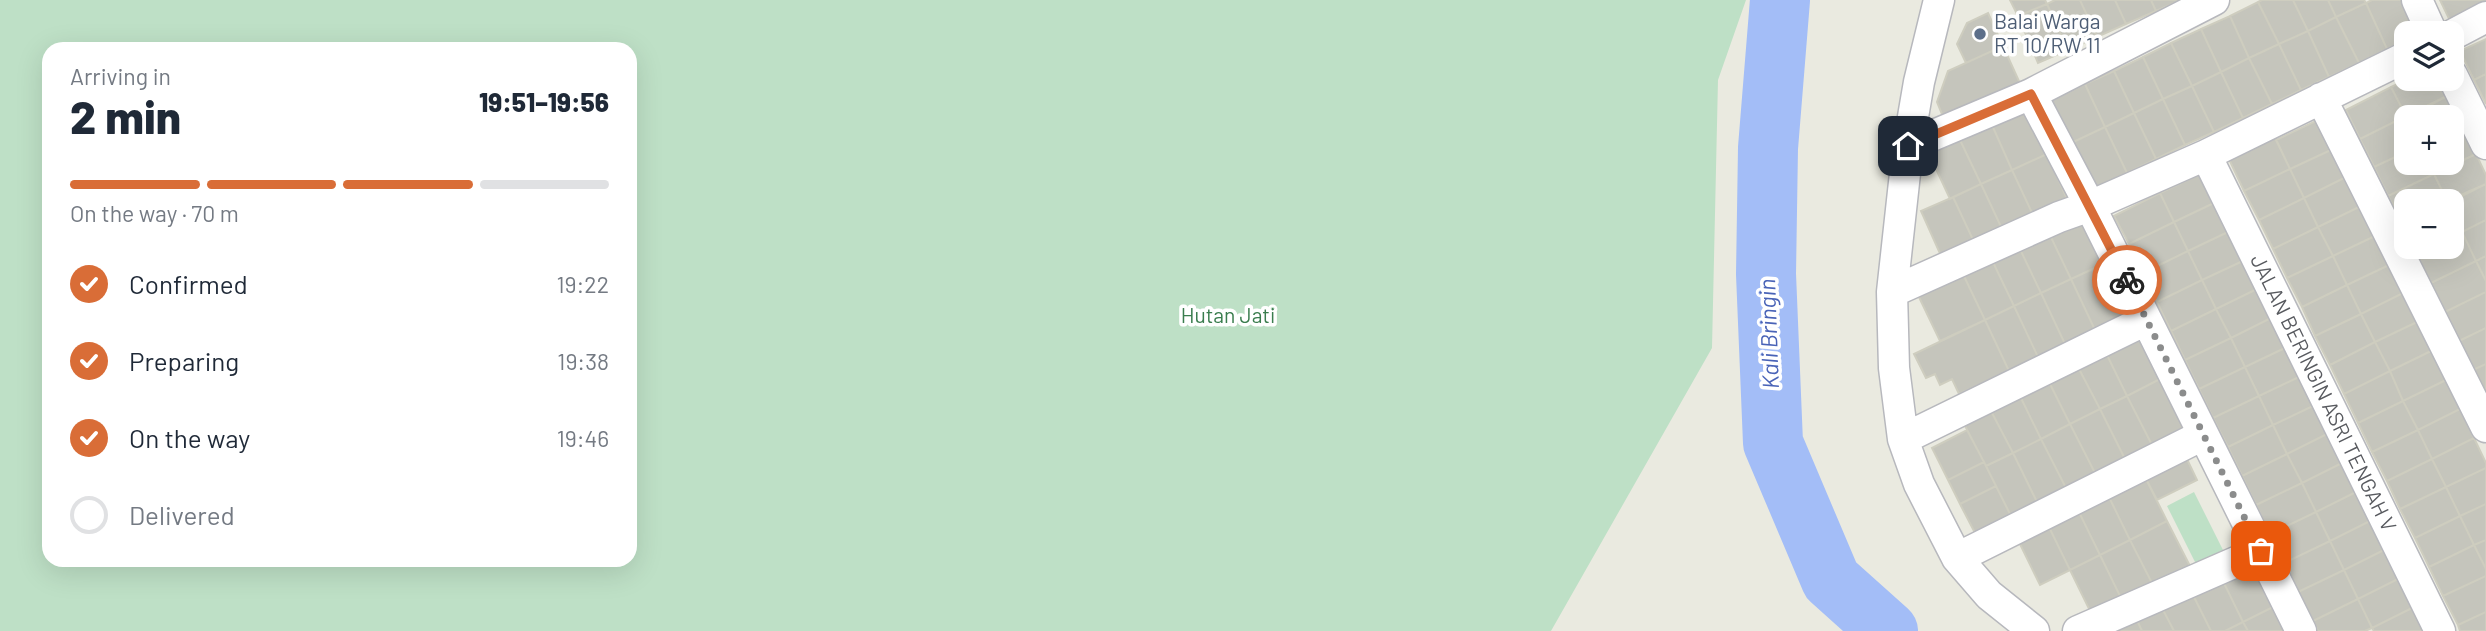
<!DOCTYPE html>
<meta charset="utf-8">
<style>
:root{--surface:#fff;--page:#f6f6f7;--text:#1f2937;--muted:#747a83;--line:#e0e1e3;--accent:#d96d37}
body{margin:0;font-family:Barlow,sans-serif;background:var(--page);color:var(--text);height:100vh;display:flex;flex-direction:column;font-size:26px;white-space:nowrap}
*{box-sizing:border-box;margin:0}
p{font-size:23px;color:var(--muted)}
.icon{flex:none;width:38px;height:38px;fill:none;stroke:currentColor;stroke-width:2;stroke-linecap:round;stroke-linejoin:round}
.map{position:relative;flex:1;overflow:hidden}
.details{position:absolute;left:42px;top:42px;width:595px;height:525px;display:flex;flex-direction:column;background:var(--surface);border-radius:21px;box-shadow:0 7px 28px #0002}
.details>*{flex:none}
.tools{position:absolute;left:2394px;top:21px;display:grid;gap:14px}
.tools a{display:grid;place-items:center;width:70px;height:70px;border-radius:14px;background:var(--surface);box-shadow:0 7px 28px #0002;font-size:35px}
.pin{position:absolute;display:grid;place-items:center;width:60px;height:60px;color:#fff;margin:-30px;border-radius:14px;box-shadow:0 4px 10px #0006}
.courier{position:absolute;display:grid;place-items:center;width:70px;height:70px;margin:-35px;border:5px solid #d96d37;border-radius:50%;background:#fff;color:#222;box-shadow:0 2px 9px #0007}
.overview em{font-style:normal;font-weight:800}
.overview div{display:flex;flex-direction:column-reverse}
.overview{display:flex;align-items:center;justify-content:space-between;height:119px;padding:0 28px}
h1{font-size:46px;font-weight:800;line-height:52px}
.bar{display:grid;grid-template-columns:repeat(4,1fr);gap:10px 7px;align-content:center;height:84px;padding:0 28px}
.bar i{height:9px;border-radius:5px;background:var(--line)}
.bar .selected{background:var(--accent)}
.bar p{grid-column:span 4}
ol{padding:0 28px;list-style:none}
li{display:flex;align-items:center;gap:21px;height:77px}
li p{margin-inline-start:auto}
li .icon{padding:7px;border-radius:50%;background:var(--accent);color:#fff;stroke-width:4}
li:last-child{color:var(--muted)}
li i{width:38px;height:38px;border:4px solid var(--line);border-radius:50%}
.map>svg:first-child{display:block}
.green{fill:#bee0c6;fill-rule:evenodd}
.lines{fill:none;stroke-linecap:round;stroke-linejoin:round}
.river{stroke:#a3bdf7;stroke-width:60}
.building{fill:#c5c5bc;stroke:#cecdbf;stroke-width:2}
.street-casing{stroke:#b7b8bd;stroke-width:33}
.street{stroke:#fff;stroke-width:30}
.done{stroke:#8b8c8c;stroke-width:7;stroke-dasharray:0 12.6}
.route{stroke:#d96d37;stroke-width:9}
.service-dot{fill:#5c6f8a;stroke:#fff;stroke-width:2.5}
.labels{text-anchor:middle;stroke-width:7;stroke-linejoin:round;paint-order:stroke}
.service-label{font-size:21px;fill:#4e5e75;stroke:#fff;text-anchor:start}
.park-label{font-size:21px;fill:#3a7d4e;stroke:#fff}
.street-label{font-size:21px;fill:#585a5f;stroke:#fff}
.water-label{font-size:23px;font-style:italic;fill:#4963b7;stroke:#fff}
</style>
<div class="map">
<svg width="2486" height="631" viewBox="0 0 2486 631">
<rect width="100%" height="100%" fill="#eaeae0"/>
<path class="green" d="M0,0H1746L1718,80L1712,348L1551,631H0ZM49,49H630V560H49Z
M2194,492L2223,550L2196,564L2167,506Z"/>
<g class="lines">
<path class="river" d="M1780,0L1768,148L1766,274L1773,443L1831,580L1888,631"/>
</g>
<path class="building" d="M2010,0H2045L2047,4L2018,16Z
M2055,0H2080L2097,37L2068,50L2047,4Z
M2080,0H2115L2126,24L2097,37Z
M2115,0H2151L2156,11L2126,24Z
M2151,0H2181L2156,11Z
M2262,0H2293L2308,31L2279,44L2258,2Z
M2293,0H2328L2336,17L2308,31Z
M2328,0H2364L2366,3L2336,17Z
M2372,0H2405L2420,33H2406V40L2387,49L2366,3Z
M2440,0H2486V11L2453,27Z
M2258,2L2279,44L2249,58L2230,16Z
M2366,3L2387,49L2359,63L2336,17Z
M2047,4L2068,50L2038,63L2018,16Z
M1988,13L2003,46L1966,63L1957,44L1967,23Z
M2230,16L2249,58L2221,72L2201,29Z
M2336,17L2359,63L2329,77L2308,31Z
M2201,29L2221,72L2192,86L2171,43Z
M2308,31L2329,77L2301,90L2279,44Z
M2486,39V74L2474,80L2460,51Z
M2171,43L2192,86L2163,99L2143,57Z
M2279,44L2301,90L2272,104L2249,58Z
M2003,46L2023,90L1946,124L1937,102L1948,71Z
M2143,57L2163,99L2134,113L2114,71Z
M2249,58L2272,104L2243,118L2221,72Z
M2114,71L2134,113L2105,127L2085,84Z
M2221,72L2243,118L2214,132L2192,86Z
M2486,74V104L2474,80Z
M2409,79H2439L2447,96L2406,116L2391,87Z
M2085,84L2105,127L2069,144L2049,102Z
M2192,86L2214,132L2185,145L2163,99Z
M2391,87L2406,116L2360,139L2346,110Z
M2447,96L2462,125L2452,130V117L2406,118Z
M2163,99L2185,145L2156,159L2134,113Z
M2026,109L2047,154L2012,170L1992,125Z
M2134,113L2156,159L2127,173L2105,127Z
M2406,116V152L2374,167L2360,139Z
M2318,120L2333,149L2290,169L2276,140Z
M1992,125L2012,170L1981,184L1960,140Z
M2462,125L2476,154L2434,174L2428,163H2452V130Z
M2105,127L2127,173L2091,190L2069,144Z
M2273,133L2290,169L2244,191L2227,155Z
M1960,140L1981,184L1950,199L1929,154Z
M2333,149L2346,177L2304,198L2290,169Z
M2406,152V163H2428L2434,174L2388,196L2374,167Z
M2047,154L2068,201L2034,217L2012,170Z
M2476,154L2486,175V184L2447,201L2434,174Z
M2290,169L2304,198L2259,220L2244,191Z
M2012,170L2034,217L2003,231L1981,184Z
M2202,173L2216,202L2174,222L2160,193Z
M2434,174L2447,201H2406V223L2403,225L2388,196Z
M2346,177L2361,206L2318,227L2304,198Z
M1981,184L2003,231L1975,244L1953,197Z
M2486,184V220L2462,232L2452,210V201Z
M2160,193L2174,222L2129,244L2114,216Z
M1953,197L1975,244L1942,258L1921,211Z
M2304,198L2318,227L2273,249L2259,220Z
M2216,202L2230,231L2188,251L2174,222Z
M2361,206L2375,236L2333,256L2318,227Z
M2452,210L2462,232L2452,237Z
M2083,214L2106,263L2071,279L2048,231Z
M2486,220V256L2476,261L2462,232Z
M2174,222L2188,251L2143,273L2129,244Z
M2318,227L2333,256L2287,278L2273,249Z
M2048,231L2071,279L2041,293L2018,245Z
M2230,231L2245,260L2202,280L2188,251Z
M2462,232L2476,261L2431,283L2416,254L2432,247H2452V237Z
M2375,236L2389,265L2347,285L2333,256Z
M2018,245L2041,293L2014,306L1991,258Z
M2188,251L2202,280L2157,302L2143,273Z
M2333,256L2347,285L2302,307L2287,278Z
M2486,256V281L2476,261Z
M1991,258L2014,306L1985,320L1962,272Z
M2245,260L2259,288L2216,309L2202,280Z
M2476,261L2486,281V292L2445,312L2431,283Z
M2106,263L2130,313L2095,330L2071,279Z
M2389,265L2403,293L2361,314L2347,285Z
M1962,272L1985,320L1940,341L1917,293Z
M2071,279L2095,330L2065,344L2041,293Z
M2202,280L2216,309L2171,331L2157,302Z
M2347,285L2361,314L2315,336L2302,307Z
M2259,288L2273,317L2231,338L2216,309Z
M2486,292V328L2459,341L2445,312Z
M2041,293L2065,344L2038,357L2014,306Z
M2403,293L2417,322L2375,342L2361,314Z
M2014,306L2038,357L2009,371L1985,320Z
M2216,309L2231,338L2185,360L2171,331Z
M2361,314L2375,342L2330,365L2315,336Z
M2273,317L2287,347L2245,367L2231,338Z
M1985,320L2009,371L1959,394L1952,379L1940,385L1935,374L1926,378L1914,354Z
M2417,322L2431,351L2390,371L2375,342Z
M2486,328V364L2473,370L2459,341Z
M2140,335L2162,378L2127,396L2106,353Z
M2231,338L2245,367L2199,389L2185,360Z
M2375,342L2390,371L2344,394L2330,365Z
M2287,347L2301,376L2259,396L2245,367Z
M2431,351L2446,380L2403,401L2390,371Z
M2106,353L2127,396L2100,409L2078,367Z
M2486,364V396L2473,370Z
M2078,367L2100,409L2070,424L2049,382Z
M2245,367L2259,396L2213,418L2199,389Z
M2390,371L2403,401L2358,423L2344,394Z
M2301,376L2315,405L2273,425L2259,396Z
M2162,378L2187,427L2152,445L2127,396Z
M2446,380L2460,409L2418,430L2403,401Z
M2049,382L2070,424L2041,439L2020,396Z
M2020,396L2041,439L2013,453L1991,411Z
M2127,396L2152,445L2125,459L2100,409Z
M2259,396L2273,425L2228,447L2213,418Z
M2403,401L2418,430L2372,452L2358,423Z
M2315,405L2329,433L2287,454L2273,425Z
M2100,409L2125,459L2095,473L2070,424Z
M2460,409L2474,438L2432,459L2418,430Z
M1991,411L2013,453L1986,466L1964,424Z
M2070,424L2095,473L2066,488L2041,439Z
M2273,425L2287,454L2242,476L2228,447Z
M1967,430L1984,462L1948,480L1932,448Z
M2418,430L2432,459L2387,481L2372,452Z
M2329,433L2344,462L2302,483L2287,454Z
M2474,438L2486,463V468L2446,487L2432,459Z
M2041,439L2066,488L2037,502L2013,453Z
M2013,453L2037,502L2011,516L1986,466Z
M2287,454L2302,483L2256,505L2242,476Z
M2185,455L2197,480L2157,500L2144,475Z
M2432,459L2446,487L2400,509L2387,481Z
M1984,462L1996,486L1960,504L1948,480Z
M2344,462L2358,491L2316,512L2302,483Z
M2486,468V504L2460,516L2446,487Z
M2144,475L2167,521L2130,540L2107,493Z
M2302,483L2316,512L2270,534L2256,505Z
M1996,486L2011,516L1975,533L1960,504Z
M2446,487L2460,516L2415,538L2400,509Z
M2358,491L2372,520L2330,541L2316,512Z
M2107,493L2130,540L2100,555L2077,508Z
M2486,504V540L2474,545L2460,516Z
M2077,508L2100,555L2070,570L2047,523Z
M2316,512L2330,541L2284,563L2270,534Z
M2460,516L2474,545L2429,567L2415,538Z
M2372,520L2386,549L2344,570L2330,541Z
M2167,521L2190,566L2153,585L2130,540Z
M2047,523L2070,570L2040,585L2017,538Z
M2130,540L2153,585L2122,600L2100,555Z
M2486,540V569L2474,545Z
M2330,541L2344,570L2298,592L2284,563Z
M2474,545L2486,569V576L2443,596L2429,567Z
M2386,549L2400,578L2358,599L2344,570Z
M2100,555L2122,600L2092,615L2070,570Z
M2251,562L2273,607L2243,622L2221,577Z
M2344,570L2358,599L2313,621L2298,592Z
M2486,576V612L2458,625L2443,596Z
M2221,577L2243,622L2225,631H2211L2191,591Z
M2400,578L2414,607L2372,628L2358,599Z
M2191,591L2211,631H2174L2161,606Z
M2358,599L2372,628L2365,631H2318L2313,621Z
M2161,606L2174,631H2142L2136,618Z
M2273,607L2285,631H2248L2243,622Z
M2414,607L2426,631H2374L2372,628Z
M2486,612V631H2460L2458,625Z
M2136,618L2142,631H2108Z
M2243,622L2248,631H2225Z"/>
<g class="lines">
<g class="street-casing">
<path id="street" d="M1939,0L1919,82L1908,146L1892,292L1894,368L1903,439L1919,484L1957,558L1989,595L2034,631
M2417,0L2432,33
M2452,35L2486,17
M2452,75L2486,144
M2031,94L2090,206L2301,631
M2321,98L2486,427
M1908,146L2031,94L2214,0
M2206,155L2440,631
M1892,292L2059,217L2090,206L2206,155L2406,57
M1903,439L2146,320
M1957,558L2203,435
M2078,631L2261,551"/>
</g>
<use href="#street" class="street"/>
</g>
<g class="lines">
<path class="done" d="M2127,280L2261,551"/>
<path class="route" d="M1908,146L2031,94L2127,280"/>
</g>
<circle class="service-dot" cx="1980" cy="34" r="7"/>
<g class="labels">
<g class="service-label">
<text x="1994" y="29">Balai Warga<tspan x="1994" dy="24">RT 10/RW 11</tspan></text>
</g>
<g class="park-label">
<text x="1228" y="323">Hutan Jati</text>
</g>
<g class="street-label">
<text transform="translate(2323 393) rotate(64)" y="7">JALAN BERINGIN ASRI TENGAH V</text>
</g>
<g class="water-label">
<text transform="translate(1769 334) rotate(-92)" y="8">Kali Bringin</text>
</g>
</g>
</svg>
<div class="tools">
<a><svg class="icon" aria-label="layers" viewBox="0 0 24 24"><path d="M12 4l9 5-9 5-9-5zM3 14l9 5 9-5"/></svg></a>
<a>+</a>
<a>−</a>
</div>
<div class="pin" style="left:2261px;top:551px;background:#ea580c"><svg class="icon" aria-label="bag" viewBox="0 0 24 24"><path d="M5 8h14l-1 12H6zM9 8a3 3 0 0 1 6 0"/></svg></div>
<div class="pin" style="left:1908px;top:146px;background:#1f2937"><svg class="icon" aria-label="home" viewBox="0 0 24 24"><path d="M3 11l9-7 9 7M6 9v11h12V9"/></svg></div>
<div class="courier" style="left:2127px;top:280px"><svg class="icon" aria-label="bike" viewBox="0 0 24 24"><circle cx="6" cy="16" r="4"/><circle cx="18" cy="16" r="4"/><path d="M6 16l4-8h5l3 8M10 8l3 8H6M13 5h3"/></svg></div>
<section class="details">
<div class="overview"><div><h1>2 min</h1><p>Arriving in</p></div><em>19:51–19:56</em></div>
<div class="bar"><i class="selected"></i><i class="selected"></i><i class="selected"></i><i></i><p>On the way · 70 m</p></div>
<ol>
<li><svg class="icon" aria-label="check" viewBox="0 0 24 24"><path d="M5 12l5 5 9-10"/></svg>Confirmed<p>19:22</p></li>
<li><svg class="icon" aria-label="check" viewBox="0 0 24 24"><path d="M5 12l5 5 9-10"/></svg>Preparing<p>19:38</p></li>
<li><svg class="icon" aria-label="check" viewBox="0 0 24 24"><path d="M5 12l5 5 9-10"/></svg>On the way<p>19:46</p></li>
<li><i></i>Delivered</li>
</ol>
</section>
</div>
